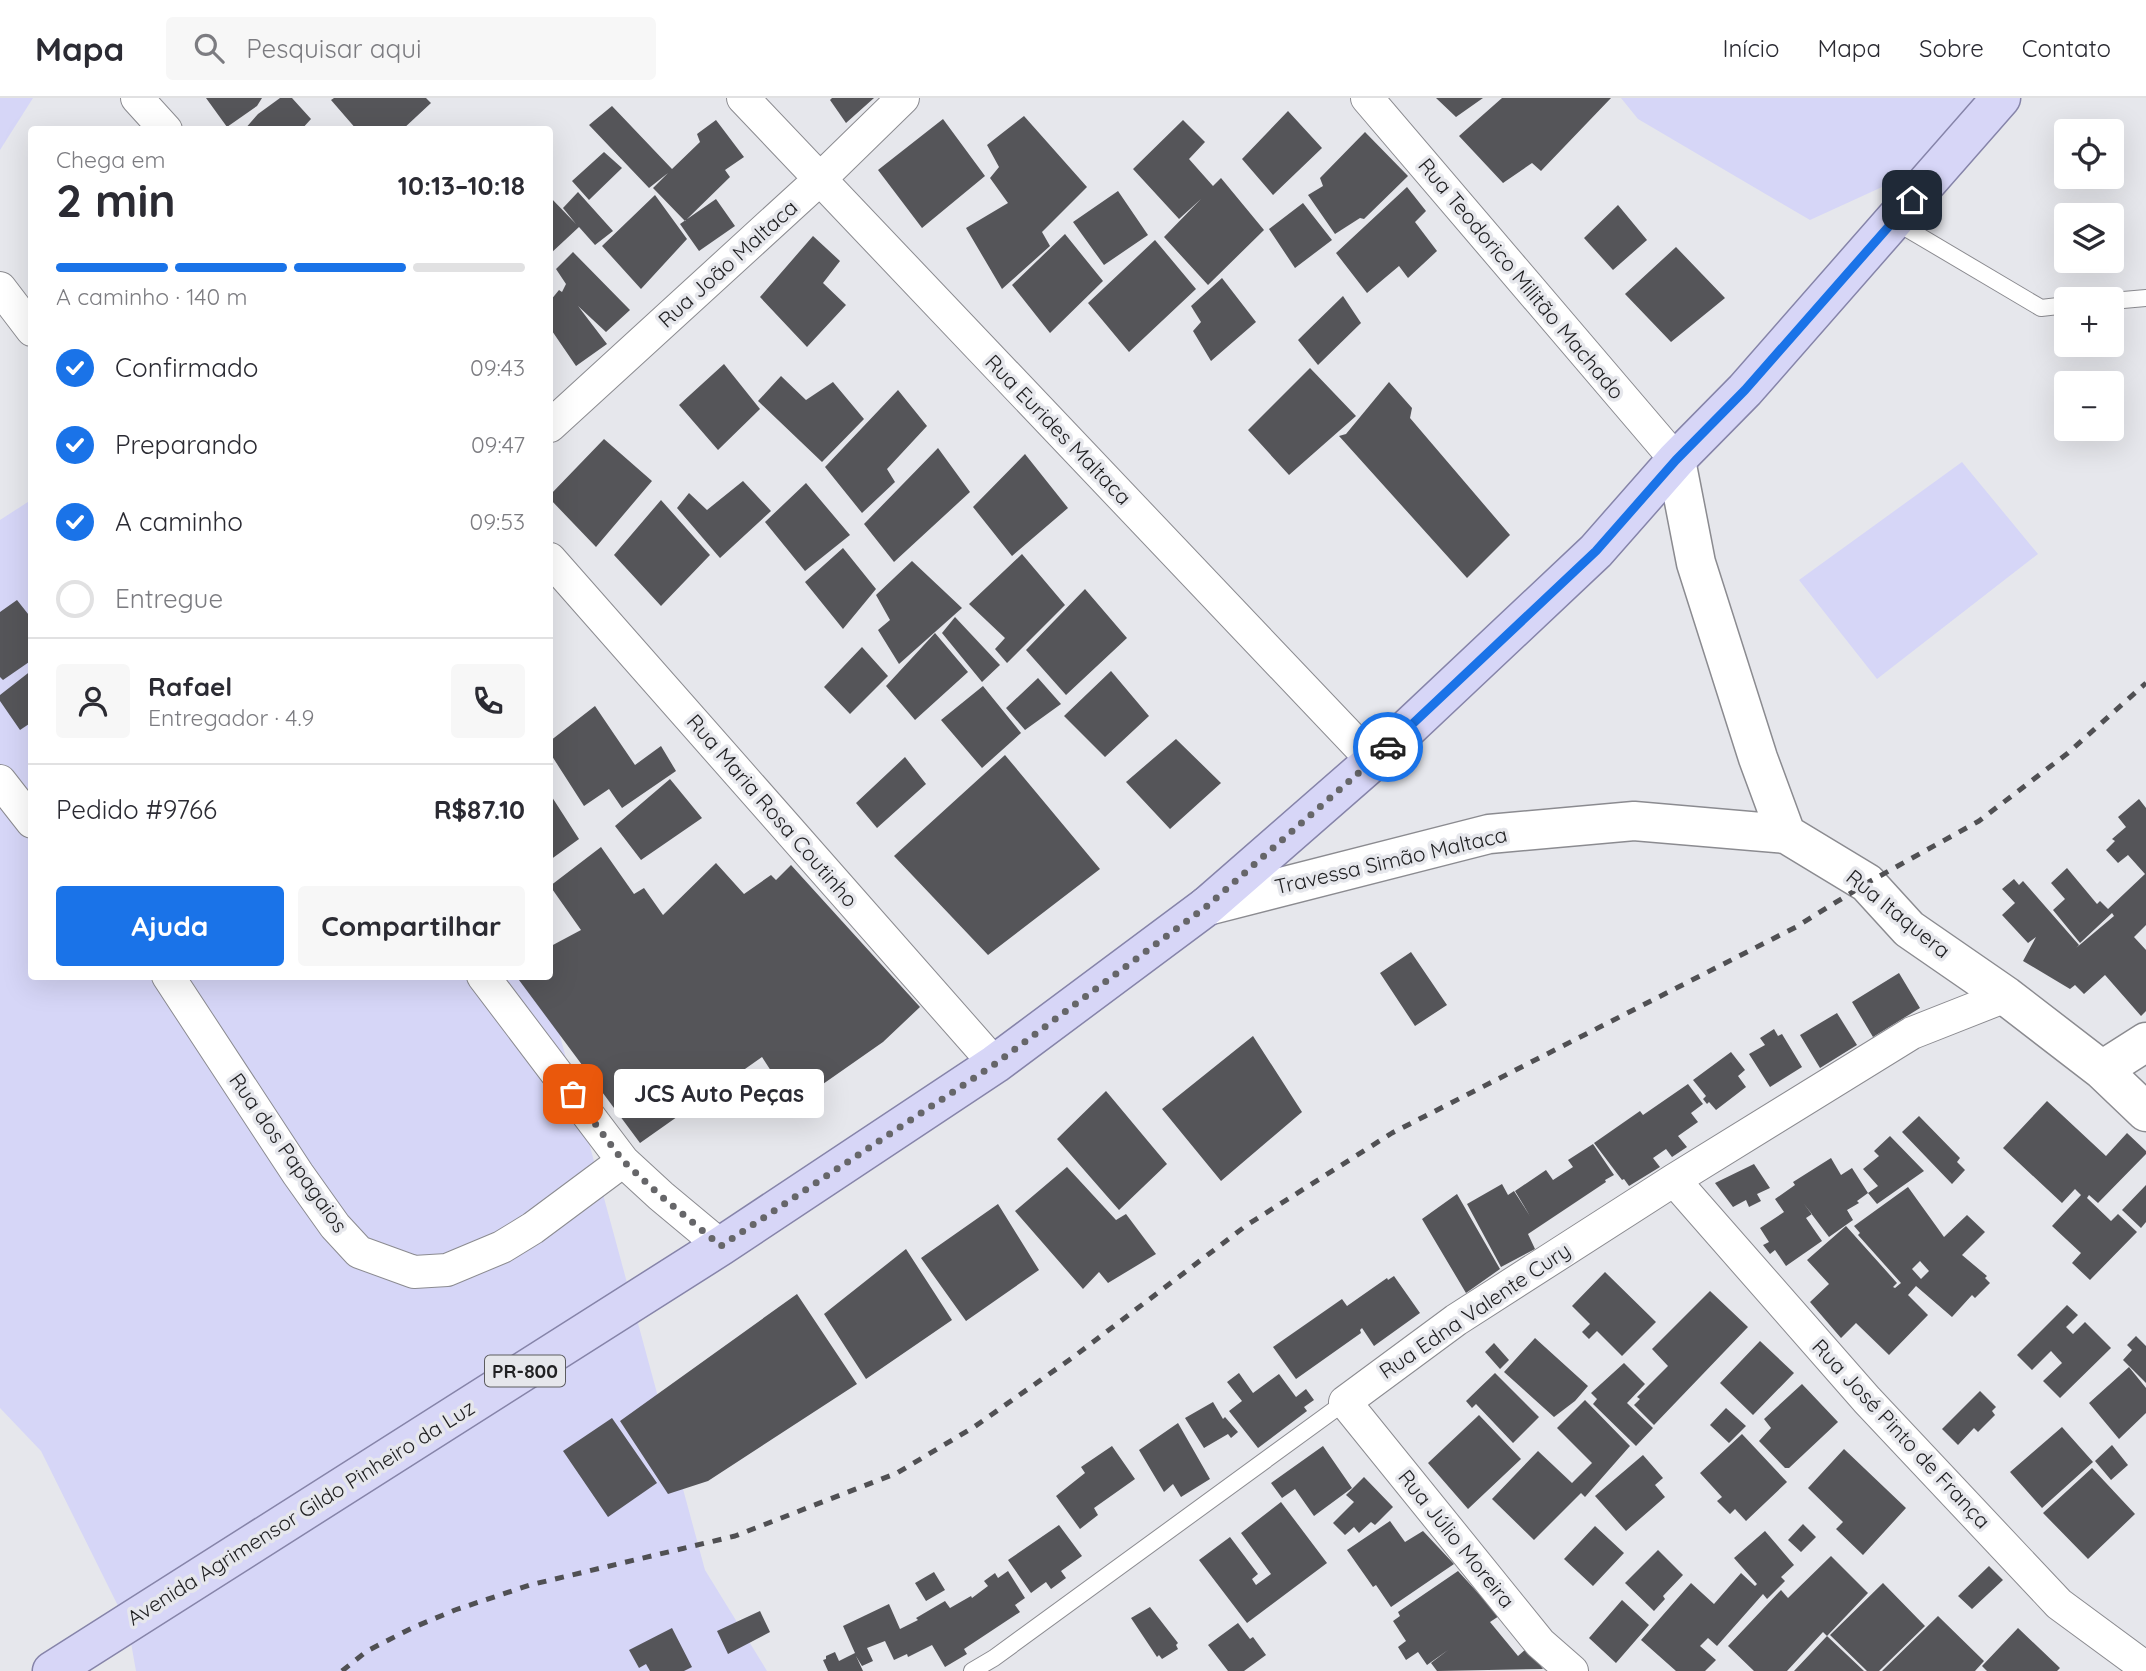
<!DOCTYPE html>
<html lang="pt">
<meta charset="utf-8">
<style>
:root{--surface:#fff;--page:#f7f7f7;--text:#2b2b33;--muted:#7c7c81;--line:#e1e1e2;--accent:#1a73e8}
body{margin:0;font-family:Quicksand,sans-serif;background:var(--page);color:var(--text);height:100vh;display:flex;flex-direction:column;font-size:26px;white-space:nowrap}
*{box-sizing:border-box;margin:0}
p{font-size:23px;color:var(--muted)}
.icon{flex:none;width:38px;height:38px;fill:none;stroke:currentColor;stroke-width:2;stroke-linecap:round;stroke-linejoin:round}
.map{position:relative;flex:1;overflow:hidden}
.side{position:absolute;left:28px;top:28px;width:525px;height:854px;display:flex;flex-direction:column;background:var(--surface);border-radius:7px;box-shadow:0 7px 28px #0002}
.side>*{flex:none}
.tools{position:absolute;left:2054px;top:21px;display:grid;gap:14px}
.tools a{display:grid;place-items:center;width:70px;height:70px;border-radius:7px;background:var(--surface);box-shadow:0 7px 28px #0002;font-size:35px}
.pin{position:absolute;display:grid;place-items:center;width:60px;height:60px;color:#fff;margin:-30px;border-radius:14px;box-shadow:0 4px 10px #0006}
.courier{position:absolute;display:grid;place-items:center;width:70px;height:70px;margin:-35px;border:5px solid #1a73e8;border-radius:50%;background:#fff;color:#222;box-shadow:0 2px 9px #0007}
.bubble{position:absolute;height:49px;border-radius:7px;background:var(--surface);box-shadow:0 7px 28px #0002;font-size:23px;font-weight:700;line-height:49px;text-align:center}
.head em{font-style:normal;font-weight:700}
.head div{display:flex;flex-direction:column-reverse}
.head{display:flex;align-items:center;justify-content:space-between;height:119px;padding:0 28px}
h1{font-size:46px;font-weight:700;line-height:52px}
.bar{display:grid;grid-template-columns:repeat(4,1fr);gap:10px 7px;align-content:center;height:84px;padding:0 28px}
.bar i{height:9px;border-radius:5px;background:var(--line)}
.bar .selected{background:var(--accent)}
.bar p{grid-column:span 4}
.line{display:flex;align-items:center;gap:18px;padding:0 28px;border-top:2px solid var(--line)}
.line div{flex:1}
.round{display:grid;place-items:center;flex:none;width:74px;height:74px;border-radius:7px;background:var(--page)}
ol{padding:0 28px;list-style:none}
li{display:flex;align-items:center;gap:21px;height:77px}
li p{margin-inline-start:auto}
li .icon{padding:7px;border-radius:50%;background:var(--accent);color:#fff;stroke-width:4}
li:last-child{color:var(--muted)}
li i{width:38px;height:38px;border:4px solid var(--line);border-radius:50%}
.primary-button{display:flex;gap:14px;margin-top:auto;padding:14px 28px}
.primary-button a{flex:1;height:80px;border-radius:7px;background:var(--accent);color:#fff;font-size:28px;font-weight:700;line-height:80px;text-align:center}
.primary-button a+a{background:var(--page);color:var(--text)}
header{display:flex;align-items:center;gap:42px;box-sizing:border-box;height:98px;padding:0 35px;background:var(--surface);border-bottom:2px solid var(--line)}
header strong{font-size:33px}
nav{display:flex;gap:38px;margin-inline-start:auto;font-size:24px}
.search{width:490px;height:63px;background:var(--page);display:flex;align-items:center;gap:18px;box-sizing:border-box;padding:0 24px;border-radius:7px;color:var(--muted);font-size:26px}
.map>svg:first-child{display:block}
.green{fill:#d6d6f7}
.building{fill:#555559;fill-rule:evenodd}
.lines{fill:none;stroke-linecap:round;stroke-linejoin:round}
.lane-casing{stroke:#8b8b90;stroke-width:18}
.street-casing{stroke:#8b8b90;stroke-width:34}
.secondary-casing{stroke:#8b8b90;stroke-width:41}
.primary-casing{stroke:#8684a9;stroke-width:41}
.lane{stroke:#fff;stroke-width:16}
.street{stroke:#fff;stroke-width:32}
.secondary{stroke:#fff;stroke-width:38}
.primary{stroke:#d7d6f7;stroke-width:38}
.rail{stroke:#505053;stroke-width:5;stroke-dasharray:9 9;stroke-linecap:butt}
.done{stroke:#666669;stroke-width:7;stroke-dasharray:0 12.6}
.route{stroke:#1a73e8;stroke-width:9}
.labels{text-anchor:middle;stroke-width:7;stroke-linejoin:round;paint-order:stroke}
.shield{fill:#e6e7ec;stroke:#5c5c5f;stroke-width:2}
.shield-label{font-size:19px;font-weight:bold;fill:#212123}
.street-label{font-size:21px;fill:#212123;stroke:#e6e7ec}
</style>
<header>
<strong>Mapa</strong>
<div class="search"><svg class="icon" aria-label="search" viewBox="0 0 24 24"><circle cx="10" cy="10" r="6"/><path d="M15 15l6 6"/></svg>Pesquisar aqui</div>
<nav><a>Início</a><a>Mapa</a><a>Sobre</a><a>Contato</a></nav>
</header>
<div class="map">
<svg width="2146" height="1573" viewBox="0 0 2146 1573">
<rect width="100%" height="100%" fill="#e6e7ec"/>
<path class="green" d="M0,0H33L0,52Z
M1621,0H1987L1928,68L1810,122L1638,21Z
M1962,364L2038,456L1877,581L1799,482Z
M31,402L32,878L544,879L705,1472L767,1573H136L128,1528L41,1353L0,1310V422Z"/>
<path class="building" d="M206,0H262L257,8L227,29Z
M280,0H292L311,21L301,32H244L258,16Z
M334,0H426L431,5L402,32H357L331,2Z
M832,0H874L846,25L830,2Z
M1436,0H1483L1456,19Z
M1502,0H1611L1541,73L1532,65L1503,85L1459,38Z
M612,8L672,71L700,44L697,36L716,22L744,59L725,72L730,79L685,123L653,90L668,75L649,90L589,27Z
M1288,13L1322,50L1273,97L1242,61Z
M1024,18L1087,89L1042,134L1050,148L1002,191L966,130L1008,105L990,80L999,69L987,47Z
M943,21L985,78L922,130L878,72Z
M1183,22L1205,44L1189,61L1213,88L1221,80L1264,132L1208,187L1164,139L1201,101L1179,121L1133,71Z
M1365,34L1408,78L1364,121L1360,120L1335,136L1308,97L1323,88L1320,80Z
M604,54L622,70L589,102L572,83Z
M1407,89L1426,113L1415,124L1437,153L1408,180L1399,168L1367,195L1336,155Z
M1118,93L1148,137L1104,167L1073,124Z
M578,94L613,133L595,147L579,129L550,156V99L576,126L563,110Z
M655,97L687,141L641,191L602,148Z
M716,101L735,128L699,153L680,126Z
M1303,105L1332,142L1295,170L1269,131Z
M1618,107L1647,142L1613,172L1584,140Z
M1065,136L1103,183L1050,235L1012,187Z
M813,138L840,163L823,185L846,207L807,249L760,199Z
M1155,142L1196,191L1129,254L1088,205Z
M1676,149L1725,200L1671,244L1625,196Z
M573,154L630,212L606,234L578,208L607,246L576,268L550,230V203L559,192L562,194L566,186L556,171Z
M1222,180L1256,224L1211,263L1193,233L1201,224L1191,208Z
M1343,198L1361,225L1318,267L1298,242Z
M724,266L760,311L718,352L679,307Z
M1310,270L1356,318L1289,377L1248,332Z
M781,278L806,302L833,284L864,321L822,364L758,303Z
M1389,284L1412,310L1410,320L1510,437L1467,480L1339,338L1346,336Z
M898,292L927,328L887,371L895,384L862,415L825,369Z
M604,341L652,383L596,449L550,401V397Z
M938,350L970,394L894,464L864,426Z
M1025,356L1068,410L1012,458L973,409Z
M743,383L771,413L720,460L677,410L689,395L707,412Z
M806,385L850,437L805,473L765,424Z
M661,402L710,457L661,508L614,457Z
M843,450L876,491L843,531L805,484Z
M1022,456L1065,507L1007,565L995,551L1005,540L969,506Z
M912,463L962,510L899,566L878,532L890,522L876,497Z
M1085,491L1127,540L1066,597L1026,552Z
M17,502L32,521V562L3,582L0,579V514Z
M955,519L1000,567L982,584L942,535Z
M935,535L968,574L915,622L886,588Z
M862,549L888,578L850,616L824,589Z
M32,572V624L20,632L0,603V597Z
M1111,573L1149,618L1105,659L1064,618Z
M1038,580L1061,606L1025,632L1006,610Z
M983,588L1021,635L982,670L941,622Z
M595,608L635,667L661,648L676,673L622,710L609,691L584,708L550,655V643Z
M1176,641L1221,685L1170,731L1126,684Z
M1005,657L1100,771L988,857L894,758Z
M905,659L926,686L877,730L856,705Z
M670,681L702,720L641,762L615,728Z
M550,696L579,741L550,762Z
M2139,701L2146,710V827L2134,839L2146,852V913L2141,918L2105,877L2084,896L2075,887L2070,891L2023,863L2036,839L2028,845L2002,817L2015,805L2002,791L2014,781L2019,787L2023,783L2079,847L2076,850L2114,818L2112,815L2080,845L2053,812L2065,801L2051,785L2067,770L2097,806L2100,803L2108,811L2145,776L2128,757L2118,765L2106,752L2115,743L2112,741L2126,729L2118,719Z
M601,749L634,796L644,790L663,817L716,765L744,796L771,777L776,782L791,767L920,909L883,944L793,1007L762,959L640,1045L516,878H550V846L551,848L581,832L550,788Z
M1411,854L1447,907L1415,928L1380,875Z
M1899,875L1920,910L1873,939L1852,904Z
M1837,915L1857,947L1820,970L1800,937Z
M1774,931L1778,938L1782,936L1802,969L1770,989L1749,956L1765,947L1760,940Z
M1253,938L1302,1014L1221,1083L1162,1011Z
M1731,954L1745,972L1738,978L1746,989L1716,1012L1709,1004L1707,1006L1703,1001L1706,998L1693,982Z
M1688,986L1703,1006L1691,1015L1698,1024L1678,1038L1687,1049L1672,1059L1666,1051L1653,1060L1660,1069L1629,1088L1624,1081L1622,1082L1594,1045L1640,1013L1643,1017Z
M1106,993L1167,1066L1119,1112L1057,1041Z
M2047,1003L2106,1058L2127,1035L2146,1053V1056L2098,1105L2089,1097L2087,1100L2111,1123L2118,1116L2137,1134L2090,1182L2072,1165L2081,1155L2052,1128L2081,1097L2075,1091L2062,1105L2003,1050Z
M1919,1018L1960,1060L1957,1064L1965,1072L1952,1086L1902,1034Z
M1890,1038L1924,1073L1877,1106L1868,1095L1878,1088L1863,1071L1879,1058L1874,1053Z
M1593,1046L1614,1077L1605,1082L1606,1084L1528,1136L1535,1151L1501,1169L1467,1106L1502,1086L1508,1097L1514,1093L1530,1118L1515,1093L1546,1072L1553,1082L1573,1069L1568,1062Z
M1831,1060L1841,1077L1852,1070L1868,1095L1857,1103L1859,1105L1847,1112L1853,1122L1829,1139L1804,1106L1812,1116L1806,1120L1822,1143L1786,1168L1775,1152L1770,1156L1763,1147L1769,1144L1760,1130L1784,1114L1775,1101L1795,1087L1793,1084Z
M1754,1066L1770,1090L1757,1096L1761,1103L1749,1109L1746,1102L1733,1109L1715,1085Z
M1067,1069L1116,1122L1126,1116L1156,1156L1108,1185L1099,1174L1083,1191L1015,1113Z
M2146,1087V1124L2141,1130L2122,1112Z
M1908,1089L1944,1139L1967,1117L1985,1134L1962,1157L1987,1178L1985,1180L1990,1185L1975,1200L1972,1197L1952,1219L1916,1188L1908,1197L1928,1217L1889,1257L1856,1225L1841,1240L1810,1204L1829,1186L1807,1162L1846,1128L1897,1185L1893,1189L1895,1190L1901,1185L1858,1137L1860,1135L1854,1128ZM1920,1163L1929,1173L1921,1181L1912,1171Z
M1457,1096L1500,1171L1466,1195L1422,1121Z
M998,1106L1039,1172L966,1223L921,1160Z
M906,1151L952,1222L866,1281L824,1216Z
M1605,1174L1656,1224L1622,1258L1597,1233L1589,1241L1582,1234L1590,1226L1572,1208Z
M1394,1178L1420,1215L1374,1248L1362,1230L1360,1232L1361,1235L1296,1281L1273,1249L1342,1201L1347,1208L1387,1180L1388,1182Z
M1710,1193L1748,1229L1654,1327L1634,1307L1640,1301L1637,1299L1668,1268L1652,1251Z
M797,1196L857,1286L708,1383L668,1396L620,1323Z
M2067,1207L2078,1217L2066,1229L2073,1236L2085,1224L2111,1250L2060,1300L2043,1283L2062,1265L2051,1253L2032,1272L2017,1257Z
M2136,1238L2146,1248V1285L2123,1262L2132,1252L2127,1247Z
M1535,1240L1588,1288L1575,1303L1554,1319L1504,1274Z
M1760,1243L1794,1275L1753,1317L1720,1285Z
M1494,1245L1509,1262L1500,1271L1485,1254Z
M1624,1265L1645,1286L1627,1305L1653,1330L1636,1348L1593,1306L1597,1301L1591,1295Z
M2129,1269L2146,1290V1315L2119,1341L2089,1305Z
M1239,1275L1253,1295L1279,1276L1296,1299L1306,1291L1314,1302L1304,1309L1307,1313L1258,1350L1229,1313L1242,1303L1227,1284Z
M1495,1275L1539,1319L1513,1345L1476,1306L1472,1310L1466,1303Z
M1802,1286L1838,1324L1789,1370H1785L1759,1343L1771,1330L1764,1321Z
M1980,1293L1996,1309L1992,1313L1995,1317L1978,1334L1974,1330L1958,1347L1942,1331Z
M1585,1302L1630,1348L1585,1399L1581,1395L1534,1442L1492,1401L1538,1353L1572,1385L1592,1365L1557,1330Z
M1213,1304L1223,1321L1225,1319L1238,1334L1231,1340L1228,1336L1204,1350L1185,1320Z
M1726,1310L1746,1328L1729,1345L1710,1327Z
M1479,1317L1521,1361L1468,1411L1428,1365Z
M612,1320L657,1385L608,1419L563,1353Z
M1178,1325L1210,1381L1181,1399L1173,1386L1164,1394L1139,1352Z
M2062,1329L2093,1364L2042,1410L2010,1374Z
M1742,1336L1787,1384L1746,1423L1735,1411L1730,1416L1717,1403L1722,1399L1700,1375Z
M2112,1347L2128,1367L2111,1382L2095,1363Z
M1112,1348L1135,1381L1094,1410L1098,1417L1080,1431L1056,1398L1085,1375L1081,1369Z
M1323,1348L1352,1390L1314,1418L1295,1391L1282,1400L1271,1385Z
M1844,1351L1906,1410L1863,1457L1836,1431L1843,1424L1808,1390Z
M1643,1357L1663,1380L1655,1387L1665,1399L1626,1433L1595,1398Z
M2092,1370L2135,1416L2088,1461L2043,1415Z
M1364,1379L1393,1409L1375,1427L1371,1424L1359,1435L1354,1429L1345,1437L1333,1425L1354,1404L1346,1397Z
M1281,1404L1327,1465L1247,1525L1199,1462L1230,1439L1258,1476L1252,1481L1256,1487L1271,1476L1241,1435Z
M1390,1423L1405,1444L1423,1433L1454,1466L1391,1509L1376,1487L1373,1489L1347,1452Z
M1803,1426L1816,1439L1801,1454L1788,1442Z
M1059,1427L1082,1458L1061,1473L1066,1480L1051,1491L1046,1484L1031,1495L1008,1462Z
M1595,1428L1624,1455L1593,1488L1564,1461Z
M1765,1433L1794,1467L1781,1479L1785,1483L1767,1501L1763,1496L1717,1548L1708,1540L1700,1548L1716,1562L1705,1573H1676L1641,1542L1691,1485L1714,1506L1741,1475L1755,1488L1757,1486L1734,1460Z
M1658,1452L1683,1477L1663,1498L1665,1501L1654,1513L1625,1485Z
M1831,1458L1868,1495L1827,1538L1823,1534L1787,1573H1754L1728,1548L1781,1492L1788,1500Z
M1989,1468L2003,1482L1972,1511L1958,1498Z
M1008,1473L1025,1500L1015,1507L1020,1514L964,1551L967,1556L945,1569L932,1547L908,1559L907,1556L894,1562L885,1543L867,1550L873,1563L862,1568L856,1558L863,1573H828L823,1562L826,1561V1558L835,1554L839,1563L855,1555L843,1528L889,1506L900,1531L918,1522L916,1520L945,1503L950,1510L971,1498L972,1500L988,1488L984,1483L995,1475L998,1480Z
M1458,1473L1499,1518L1490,1524L1518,1558L1527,1550L1543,1571L1437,1573L1431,1565L1448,1552L1427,1567L1418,1554L1406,1562L1398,1549L1406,1543L1393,1523L1400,1518L1398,1514Z
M934,1474L945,1492L926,1503L915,1485Z
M1883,1485L1925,1528L1879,1573H1867L1830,1537Z
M1622,1502L1649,1527L1616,1565L1589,1540Z
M1150,1509L1178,1545L1176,1547L1178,1551L1162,1561L1159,1557L1157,1559L1131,1520Z
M760,1513L770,1534L728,1556L717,1533Z
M1938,1518L1984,1563L1975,1573H1882Z
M1238,1525L1250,1541L1253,1539L1266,1557L1244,1573H1228L1208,1547Z
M672,1530L692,1569L684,1573H650L646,1566L639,1570L629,1552Z
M2018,1530L2060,1570L2057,1573H1987L1982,1568Z
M1827,1538L1864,1573H1794Z"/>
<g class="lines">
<g class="lane-casing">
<path id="lane" d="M1894,123L2041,210L2067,207
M2112,203L2146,200
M972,1573L994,1560L1345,1304"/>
</g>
<g class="street-casing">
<path id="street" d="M137,0L166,32
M743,0L1373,663
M1367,0L1676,362
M0,190L32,232
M550,328L819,82L903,0
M550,461L995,966
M0,683L32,724
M168,878L298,1076L335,1128L359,1154L414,1174L447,1172L502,1149L533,1130L623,1063
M483,878L623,1063L661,1098L721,1148
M1674,1082L1867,1302L2059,1506L2146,1570
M1572,1573L1540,1545L1345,1304L1456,1222L1674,1082L1912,935L2006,898"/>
</g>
<g class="secondary-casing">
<path id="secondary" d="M1676,362L1696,465L1758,660L1786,736L1867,785L1909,831L2006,898L2102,972L2146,1014
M1207,808L1489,736L1634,723L1786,736
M2102,972L2146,944"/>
</g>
<g class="primary-casing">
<path id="primary" d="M52,1573L721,1148L995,966L1207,808L1373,663L1596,453L1676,362L1745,292L2001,0"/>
</g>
<use href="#lane" class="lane"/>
<use href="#street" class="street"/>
<use href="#secondary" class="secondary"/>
<use href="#primary" class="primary"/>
<path class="rail" d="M342,1573L367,1553L412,1530L455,1512L530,1487L735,1438L897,1375L974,1329L1072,1260L1247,1127L1392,1035L1796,829L1867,785L1979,723L2068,655L2146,585"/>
</g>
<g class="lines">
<path class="done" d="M573,996L623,1063L661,1098L721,1148L995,966L1207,808L1388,649"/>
<path class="route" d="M1388,649L1596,453L1676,362L1745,292L1912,102"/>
</g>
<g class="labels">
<rect class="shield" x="485" y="1257.5" width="80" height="31" rx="5"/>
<g class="shield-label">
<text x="525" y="1280">PR-800</text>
</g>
<g class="street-label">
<text transform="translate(728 166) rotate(-42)" y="7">Rua João Maltaca</text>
<text transform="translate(1521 181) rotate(50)" y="7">Rua Teodorico Militão Machado</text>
<text transform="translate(1058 332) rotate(46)" y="7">Rua Eurides Maltaca</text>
<text transform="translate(772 713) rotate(49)" y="7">Rua Maria Rosa Coutinho</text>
<text transform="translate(1391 763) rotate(-13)" y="7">Travessa Simão Maltaca</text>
<text transform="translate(1898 816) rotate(39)" y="7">Rua Itaquera</text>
<text transform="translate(288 1055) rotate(55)" y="7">Rua dos Papagaios</text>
<text transform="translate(1475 1213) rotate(-34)" y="7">Rua Edna Valente Cury</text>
<text transform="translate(1901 1336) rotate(47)" y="7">Rua José Pinto de França</text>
<text transform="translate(301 1415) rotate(-32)" y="7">Avenida Agrimensor Gildo Pinheiro da Luz</text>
<text transform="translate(1456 1441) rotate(51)" y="7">Rua Júlio Moreira</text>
</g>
</g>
</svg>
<div class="tools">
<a><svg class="icon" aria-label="locate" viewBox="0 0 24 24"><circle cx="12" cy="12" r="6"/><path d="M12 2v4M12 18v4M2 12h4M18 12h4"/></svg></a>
<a><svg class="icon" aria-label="layers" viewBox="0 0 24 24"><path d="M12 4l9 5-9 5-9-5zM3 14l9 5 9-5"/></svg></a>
<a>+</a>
<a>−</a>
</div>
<div class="pin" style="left:573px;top:996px;background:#ea580c"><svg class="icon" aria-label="bag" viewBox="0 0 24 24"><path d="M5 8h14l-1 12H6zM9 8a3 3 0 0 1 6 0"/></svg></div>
<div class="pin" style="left:1912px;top:102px;background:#1f2937"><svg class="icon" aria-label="home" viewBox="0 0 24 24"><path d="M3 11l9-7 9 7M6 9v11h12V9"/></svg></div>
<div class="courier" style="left:1388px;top:649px"><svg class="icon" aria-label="car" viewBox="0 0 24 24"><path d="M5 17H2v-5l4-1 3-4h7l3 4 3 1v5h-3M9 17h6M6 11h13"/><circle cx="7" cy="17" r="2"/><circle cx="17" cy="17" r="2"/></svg></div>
<div class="bubble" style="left:614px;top:971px;width:210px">JCS Auto Peças</div>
<section class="side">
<div class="head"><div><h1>2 min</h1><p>Chega em</p></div><em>10:13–10:18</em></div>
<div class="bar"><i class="selected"></i><i class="selected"></i><i class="selected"></i><i></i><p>A caminho · 140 m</p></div>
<ol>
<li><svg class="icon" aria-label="check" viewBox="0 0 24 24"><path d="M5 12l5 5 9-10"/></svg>Confirmado<p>09:43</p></li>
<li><svg class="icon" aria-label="check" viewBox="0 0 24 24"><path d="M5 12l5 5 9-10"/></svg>Preparando<p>09:47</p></li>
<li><svg class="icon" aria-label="check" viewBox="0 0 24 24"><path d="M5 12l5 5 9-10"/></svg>A caminho<p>09:53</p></li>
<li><i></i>Entregue</li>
</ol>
<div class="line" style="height:126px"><a class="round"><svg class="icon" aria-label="person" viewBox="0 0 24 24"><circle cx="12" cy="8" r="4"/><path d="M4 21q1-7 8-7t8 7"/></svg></a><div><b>Rafael</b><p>Entregador · 4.9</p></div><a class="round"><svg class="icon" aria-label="phone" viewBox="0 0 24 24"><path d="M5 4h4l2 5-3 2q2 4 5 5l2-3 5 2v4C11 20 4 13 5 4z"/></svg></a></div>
<div class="line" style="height:91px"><div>Pedido #9766</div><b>R$87.10</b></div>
<div class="primary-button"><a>Ajuda</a><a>Compartilhar</a></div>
</section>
</div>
